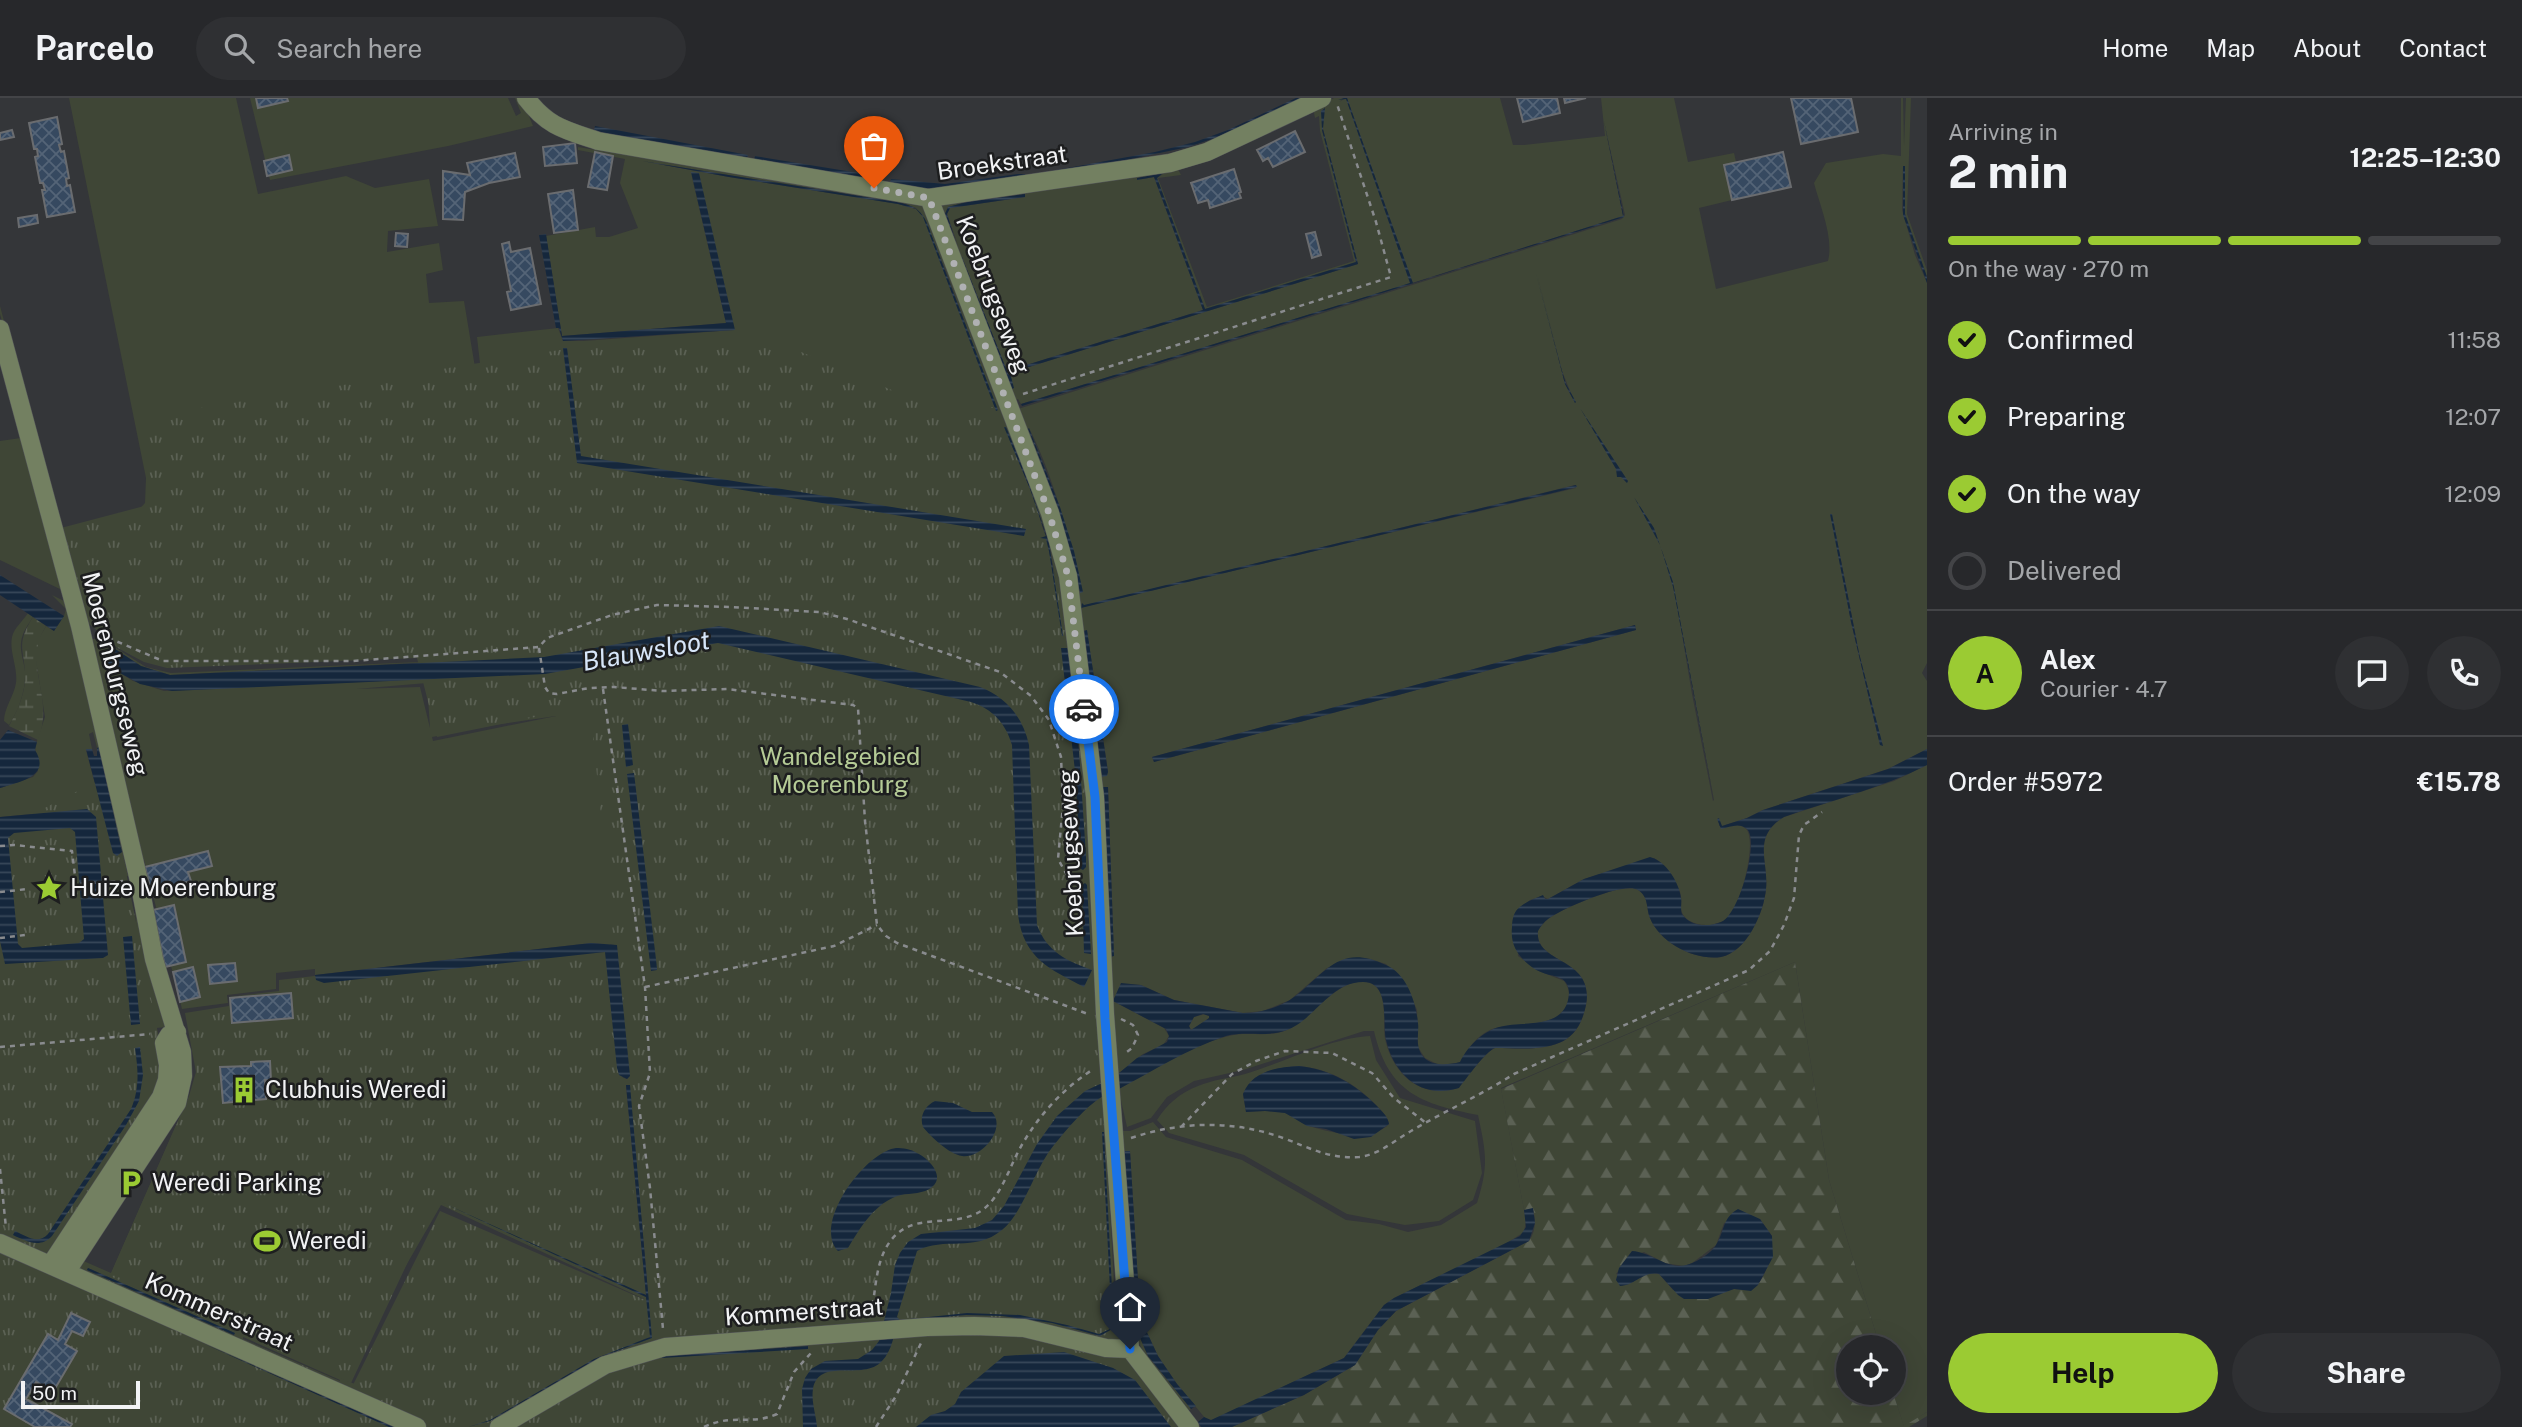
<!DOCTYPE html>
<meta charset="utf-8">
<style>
:root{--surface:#27282b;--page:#2f3033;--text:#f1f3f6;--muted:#a4a6a9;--line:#434447;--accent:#9bcb33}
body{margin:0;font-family:"Public Sans",sans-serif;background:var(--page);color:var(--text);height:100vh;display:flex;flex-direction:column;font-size:26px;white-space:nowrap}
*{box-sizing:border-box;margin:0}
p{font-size:23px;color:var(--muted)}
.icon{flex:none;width:38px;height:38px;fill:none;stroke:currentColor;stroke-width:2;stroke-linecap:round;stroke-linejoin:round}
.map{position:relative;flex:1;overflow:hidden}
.drawer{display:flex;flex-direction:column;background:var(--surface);width:595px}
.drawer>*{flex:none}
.fabs{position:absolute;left:1836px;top:1237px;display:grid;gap:14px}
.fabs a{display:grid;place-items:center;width:70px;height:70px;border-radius:50%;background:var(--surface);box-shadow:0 7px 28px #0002,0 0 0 2px var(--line);font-size:35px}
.scale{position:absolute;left:21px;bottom:18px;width:119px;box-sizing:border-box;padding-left:7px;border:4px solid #f2f3f5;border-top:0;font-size:19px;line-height:24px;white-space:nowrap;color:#f2f3f5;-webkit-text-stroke:5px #1d1e1f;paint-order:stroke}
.pin{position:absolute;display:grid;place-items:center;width:60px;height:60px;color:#fff;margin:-72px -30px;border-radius:50% 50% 50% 0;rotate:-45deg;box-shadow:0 0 7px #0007}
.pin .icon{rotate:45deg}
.courier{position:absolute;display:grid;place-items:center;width:70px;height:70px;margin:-35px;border:5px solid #1a73e8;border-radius:50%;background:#fff;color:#222;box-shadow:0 2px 9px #0007}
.summary em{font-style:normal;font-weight:700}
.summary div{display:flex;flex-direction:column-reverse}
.summary{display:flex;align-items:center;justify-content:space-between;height:119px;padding:0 21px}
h1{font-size:46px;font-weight:700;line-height:52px}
.bar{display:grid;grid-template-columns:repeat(4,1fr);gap:10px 7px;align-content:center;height:84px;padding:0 21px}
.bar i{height:9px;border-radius:5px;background:var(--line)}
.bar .on{background:var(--accent)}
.bar p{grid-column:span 4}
.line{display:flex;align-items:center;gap:18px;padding:0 21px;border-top:2px solid var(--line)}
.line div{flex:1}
.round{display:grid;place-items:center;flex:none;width:74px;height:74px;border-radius:37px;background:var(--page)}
ol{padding:0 21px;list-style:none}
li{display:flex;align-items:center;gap:21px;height:77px}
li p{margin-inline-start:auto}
li .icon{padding:7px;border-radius:50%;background:var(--accent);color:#111;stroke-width:4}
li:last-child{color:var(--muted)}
li i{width:38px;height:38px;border:4px solid var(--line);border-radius:50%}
.cta{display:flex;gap:14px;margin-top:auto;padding:14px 21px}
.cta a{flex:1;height:80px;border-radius:42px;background:var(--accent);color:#111;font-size:28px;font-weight:700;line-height:80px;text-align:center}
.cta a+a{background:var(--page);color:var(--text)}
header{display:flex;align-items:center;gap:42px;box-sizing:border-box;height:98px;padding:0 35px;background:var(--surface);border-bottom:2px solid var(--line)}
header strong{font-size:33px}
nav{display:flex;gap:38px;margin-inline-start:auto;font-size:24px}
.search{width:490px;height:63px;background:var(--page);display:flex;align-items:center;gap:18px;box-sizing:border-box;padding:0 24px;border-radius:38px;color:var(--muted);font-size:26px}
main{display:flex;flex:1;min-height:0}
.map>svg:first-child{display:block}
.grass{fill:#3f4636;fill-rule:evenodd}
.forest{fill:url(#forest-firs);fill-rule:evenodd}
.wetland{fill:url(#wetland-marsh)}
.park{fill:url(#park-tufts)}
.water{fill:url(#water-rules);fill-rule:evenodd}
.building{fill:url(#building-cross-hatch);stroke:#6a6c6f;stroke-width:2}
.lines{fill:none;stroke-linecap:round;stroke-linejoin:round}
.minor-casing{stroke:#525457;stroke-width:19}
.path{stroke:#898b8e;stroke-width:2.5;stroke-dasharray:5 5;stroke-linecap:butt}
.minor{stroke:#738061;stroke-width:18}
.done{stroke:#b0b1b3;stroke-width:7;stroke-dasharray:0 12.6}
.route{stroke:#1a73e8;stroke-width:9}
.labels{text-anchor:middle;stroke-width:5;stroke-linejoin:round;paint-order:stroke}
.street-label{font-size:24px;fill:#f2f3f5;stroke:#1d1e1f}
.park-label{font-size:24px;fill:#b5cb96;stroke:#1d1e1f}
.poi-label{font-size:24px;fill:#f2f3f5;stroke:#1d1e1f;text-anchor:start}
.water-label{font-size:26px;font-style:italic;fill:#d7e6f9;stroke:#1d1e1f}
</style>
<header>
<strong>Parcelo</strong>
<div class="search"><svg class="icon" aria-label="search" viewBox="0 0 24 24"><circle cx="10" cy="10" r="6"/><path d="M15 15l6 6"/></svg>Search here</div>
<nav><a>Home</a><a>Map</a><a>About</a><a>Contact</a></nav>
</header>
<main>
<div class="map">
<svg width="1927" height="1329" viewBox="0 0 1927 1329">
<defs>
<pattern id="forest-firs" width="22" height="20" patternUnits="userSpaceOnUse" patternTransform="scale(1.75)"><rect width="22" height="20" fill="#3f4636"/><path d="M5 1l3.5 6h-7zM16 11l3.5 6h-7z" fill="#5b6154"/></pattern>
<pattern id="wetland-marsh" width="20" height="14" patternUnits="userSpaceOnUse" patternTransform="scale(1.75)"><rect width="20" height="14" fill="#3f4636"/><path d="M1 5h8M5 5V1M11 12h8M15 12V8" fill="none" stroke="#5b6154"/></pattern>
<pattern id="park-tufts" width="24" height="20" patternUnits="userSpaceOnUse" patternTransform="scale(1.75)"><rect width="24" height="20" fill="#3f4636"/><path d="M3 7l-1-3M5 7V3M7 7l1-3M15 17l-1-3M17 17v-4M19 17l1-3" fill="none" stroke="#5b6154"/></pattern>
<pattern id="water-rules" width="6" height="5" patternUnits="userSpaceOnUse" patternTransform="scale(1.75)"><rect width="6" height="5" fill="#15273c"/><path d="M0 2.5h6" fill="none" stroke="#384759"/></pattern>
<pattern id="building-cross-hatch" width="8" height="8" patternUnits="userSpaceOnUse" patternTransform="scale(1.75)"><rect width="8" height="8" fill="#364960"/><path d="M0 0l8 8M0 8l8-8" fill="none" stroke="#546477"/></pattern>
</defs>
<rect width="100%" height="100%" fill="#343639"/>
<path class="grass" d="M69,0H236L258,96L346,78L375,90L429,81L438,128L388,133L387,154L439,145L443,172L426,176L429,205L464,203L492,372L477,239L558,230L563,243H583L734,232L691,75L726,225L562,238L546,138L595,129L596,139H609L638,130L620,85L625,61L578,52V49L923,106L1037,396L1063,486L1075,579L1093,764L1060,640L81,515L0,216V208L54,409L58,411L61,423L59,427L61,435L132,419L145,405L146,380ZM642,63L903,105L916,110L920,115L916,111L898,106L729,79ZM923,118L946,173L997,312H996ZM1005,329L1026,377L1049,445L1060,506L1046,439Z
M250,0H508L516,18L521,15L515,0H522L533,28L448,48L270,82Z
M1334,0H1344L1339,4L1346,0L1411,185L1021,306L1018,301L1014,303L1018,311L1622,121L1625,117L1604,24L1623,118L1412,185L1347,0H1500L1513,47H1524L1605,38L1601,0H1674L1688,64L1734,55L1736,64L1725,67L1732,102L1699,110L1716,191L1828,163C1834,140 1820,108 1814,85L1826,65L1883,56L1901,58V0H1903L1904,48L1906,0H1911L1907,116L1927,172V179L1905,116V77L1903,68L1902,112L1915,157L1927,185V565L1922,575L1927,583V651L1888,671L1763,712L1747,720L1722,728L1720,725L1719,728C1727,728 1738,725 1745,730C1759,740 1740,807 1730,818C1725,824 1718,825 1711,827C1700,828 1682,824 1681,810C1681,805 1682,800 1680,794C1675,782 1666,766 1654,760L1584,781L1548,801L1542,798L1530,802L1516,813L1518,858L1539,873L1564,883C1569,890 1570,895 1568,903C1560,934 1512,922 1490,932C1477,938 1466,952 1461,964L1441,968L1425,960L1418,949L1417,912L1406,887L1386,866L1370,861L1354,860L1327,870L1290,902L1263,913L1243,915L1174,902L1141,887L1121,886L1113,903L1164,930L1169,938L1163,947L1143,956L1113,980L1077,510L941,109L943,107L1177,69L1181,77L1158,80L1207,209L1354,163L1320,33L1319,18L1315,20L1313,10ZM1323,12V31L1358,166L1010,275L1013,290L962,159L1007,273L1203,212L1154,79L1137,82L1163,76L1157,80L1205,211L1356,164L1322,32ZM1025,96V99L950,110L947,116L958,147L945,116L948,109L967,104ZM1536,172L1562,273L1575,305L1565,286ZM1029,330C1055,381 1068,439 1083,494L1062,419ZM1575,387L1576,390L1083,509L1082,506L1083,508ZM1832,416L1859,555L1882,647H1880L1851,524ZM1678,513L1714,702L1713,703L1692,596ZM1635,527L1636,532L1154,664L1152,659ZM1087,533L1108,673L1101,678L1088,573ZM1103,689H1108L1114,858Z
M21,340L64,493L0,462V343Z
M52,497L66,504L128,778L104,780L86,711L0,719V690L33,679L38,673L35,649L45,619L35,557L38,542L46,528L54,533L64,518L66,511ZM93,634L97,650H99L122,754L113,755L86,652L92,651L89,636Z
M28,515L33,519C28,527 22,534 21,545C20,554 24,564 25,573C26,592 19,612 9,627L4,623C4,610 14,598 16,585C18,569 9,554 12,539C14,530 23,523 28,515Z
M88,541H102L146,569L171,575L533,559L170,577L141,568L112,549L102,564L133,583L164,593L534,576L542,592L553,599L590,592L600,593L641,875L648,979L637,1008L646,1067L660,1244L636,1250L600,1263L484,1329H474L480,1326C435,1329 395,1302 353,1288L443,1329H431L79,1174V1161L111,1175L184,1009L422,1114L423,1111L337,1073L443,1064L452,1069L502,1065L510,1058L606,1049L591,875L295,901L294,887L316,882L324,885L606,854L617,970L621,979L627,981L630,978L616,847L591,845L315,877V871L276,875V891L227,897L228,905L182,911L144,762L138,763ZM427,585L430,630L420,589L356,591ZM556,618L433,643L432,639L487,628ZM630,987L652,1240L601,1259L481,1326L594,1261L649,1240L646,1199L439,1103L646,1197L626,988ZM441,1107L644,1201L649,1238L602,1254L490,1319L461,1327L439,1323L341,1280ZM88,1170L234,1235V1237L87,1172ZM125,1170L210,1208L212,1206L223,1211L222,1213L336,1263V1265L124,1172ZM243,1239L340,1282V1283L243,1241Z
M1927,667V1314L1904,1329L1893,1295L1894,1250L1880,1249L1829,1082L1795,864L1501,990L1526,1122L1524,1134L1501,1149L1394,1200L1384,1207L1344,1260L1211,1323L1205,1320L1177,1286L1158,1258L1144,1228L1139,1199L1130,1053H1124L1137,1233L1148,1258L1191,1311L1187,1314L1150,1269L1135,1236L1114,994C1147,974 1192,946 1229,938C1247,933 1269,940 1287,932C1311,921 1339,878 1367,884C1390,889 1382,924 1385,941C1393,977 1422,1002 1458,990C1466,981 1486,953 1495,950C1529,950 1570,957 1583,918C1604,857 1534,869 1538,833C1540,829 1544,824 1548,821C1561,811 1624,783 1638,792C1649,799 1646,809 1650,820C1660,845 1695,863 1721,859C1747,854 1764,814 1766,791C1769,764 1751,739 1784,719L1894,683ZM1364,933H1374C1388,995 1422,1006 1478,1017C1486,1055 1489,1067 1477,1105L1441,1127L1408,1134L1379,1126L1346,1122L1242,1062L1166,1039L1153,1024L1130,1033H1121L1116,1001L1120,998L1127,1029L1151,1020L1167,999L1194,983L1243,972Z
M133,789L167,929L145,931Z
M1205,916L1210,918L1207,923L1191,932L1189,928L1194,919Z
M1370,938L1376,962L1400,1000L1475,1023L1482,1075L1473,1102L1439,1123L1405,1127L1347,1116L1244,1057L1169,1035L1157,1022C1167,1006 1180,995 1198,988C1212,982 1230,980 1245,976C1283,965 1330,940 1370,938ZM1299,968C1330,971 1355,985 1377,1008C1382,1013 1387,1018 1389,1026C1372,1044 1331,1035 1309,1028C1301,1025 1294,1018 1285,1015C1272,1012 1259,1013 1246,1014L1243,996C1253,973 1277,970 1299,968Z"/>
<path class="forest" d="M1795,864L1829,1082L1880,1249L1848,1250V1295H1893L1904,1328L1927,1314V1318L1909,1329H1232L1304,1297L1355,1267L1378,1232L1396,1213L1529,1143C1536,1133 1536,1122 1533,1111L1524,1112L1501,991ZM1760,1121L1772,1138C1769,1158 1769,1180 1751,1192L1734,1191L1725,1193L1673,1192L1659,1176L1648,1175L1634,1182L1616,1176L1627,1160L1644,1154L1665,1165L1684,1168L1692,1165L1716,1147L1724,1125Z"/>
<path class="wetland" d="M33,519L46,528C21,567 56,599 38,642L9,628C17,613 24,599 25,582C26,551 14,549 33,519Z"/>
<path class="park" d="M681,245L761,246L794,251L925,306L953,313L995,309L1035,402L1056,482L1076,595L1086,698L1095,837L1100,975L1105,1013L1116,1226L1122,1249L1183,1329H0V733L107,678L166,976L52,1157L352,1289L440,1113L650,1204L590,608L437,639L417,560L167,570L144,564L116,549L87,524L61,430L152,406L145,319L572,250Z
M610,845L643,1196L436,1104L351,1285L110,1178L189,998L196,974L185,915L229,908V899L279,893V882Z"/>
<path class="water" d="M1296,0H1304L1230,35L1188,49L1107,66L1040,75L1155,54L1195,44L1228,32Z
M1344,0H1347L1413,185L1623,118L1603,18L1624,119L1022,308L1021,306L1410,185L1346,1L1338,2Z
M1325,10L1323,31L1358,166L1010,275L1014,290L1012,291L961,159H962L1007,273L1203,212L1154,79L1137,82V80L1163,75L1157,80L1205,211L1356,164L1322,32L1321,13Z
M595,28L748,57L747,60L616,38L594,32Z
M755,58L871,77L870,81L754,62Z
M642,63L890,103C907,106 920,108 927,125L998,312L996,313L923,119L916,111L898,106L729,79Z
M1903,68H1905V116L1927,179V185L1903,117Z
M691,74L699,75L735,232L563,243L559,230H556L539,137L546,136L562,238L726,225Z
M1018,76H1025L1026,78C992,83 920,99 890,84L891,81L945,86Z
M1025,96V99L950,110L947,116L957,148L945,116L948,109L967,104Z
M1535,172L1562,273L1566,286L1576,304L1575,305L1565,286Z
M563,250H567L581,358L1026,431L1024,438L577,365Z
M1580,310L1628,383L1627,385L1621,379H1617L1616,371Z
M1004,329H1006L1026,377L1049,445L1063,538H1062L1049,453L1046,441L1040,440L1046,438L1030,391Z
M1029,330L1060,409L1074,453L1083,494L1080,495C1068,437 1049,385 1028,331Z
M1576,387L1577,389L1081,510L1082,505L1084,507Z
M1634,399L1654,430L1673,484L1714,702L1673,489L1660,447Z
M1830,416H1832L1859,555L1883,648L1880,647L1851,524Z
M0,477L64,518L54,533L0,497Z
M1635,527L1636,532L1154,664L1152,659Z
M719,528L980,589C1006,599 1023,619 1029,647L1037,827C1047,854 1067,863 1092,872L1084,889C1050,871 1024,861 1018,817L1012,647C1006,626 993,611 971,604L718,545L545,576L172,593L140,586L102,565L112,549L141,568L170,577L544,559Z
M1087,532L1108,674L1107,678L1101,679L1083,533Z
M1061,550H1068L1079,652L1086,758V769L1083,772L1081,771L1075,673Z
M628,626L633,667L626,669L622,627Z
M8,632L37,644L35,652C52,679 18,684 0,690V642Z
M99,649L122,754L117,758L113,755L86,651H92L94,658H97V650Z
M1927,651V667C1882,690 1832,702 1784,719C1751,739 1769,764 1766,791C1764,814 1747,854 1721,859C1695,863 1660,845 1650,820C1646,810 1649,799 1638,792C1624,783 1561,811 1548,821C1544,824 1540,829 1538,833C1534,869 1604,857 1583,918C1570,957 1529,950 1495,950C1486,953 1466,981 1459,990C1422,1002 1394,977 1386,942C1382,925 1391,884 1363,884C1329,884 1314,924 1284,933C1265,939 1244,933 1226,938C1187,951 1153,973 1117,992C1112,995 1107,995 1103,998C1083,1011 1069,1029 1054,1047C1034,1071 1024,1114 1002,1132C974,1155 944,1138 917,1153L897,1219L900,1222L967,1215L1020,1217L1067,1227L1099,1236L1112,1230L1102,1034H1104L1114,1230L1100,1238L1052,1225L1002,1218L966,1217L898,1223C894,1236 892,1253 882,1263C863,1284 819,1258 813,1291C811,1303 816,1317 817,1329H803L802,1291L805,1280L811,1271L825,1263L858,1261L872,1252L879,1243L891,1195L895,1167L900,1155L908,1144L921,1136L975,1130L992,1122L1004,1108L1037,1046L1057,1018L1085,993L1113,980L1137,960L1167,944L1169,938L1166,931L1113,903L1121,885L1141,887L1174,902L1243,915C1262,915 1284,908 1298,896C1328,871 1342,846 1386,867C1407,876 1416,904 1418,925C1419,932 1417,939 1418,946C1421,969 1444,968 1460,964C1467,949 1482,934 1499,929C1524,922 1567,933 1569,895C1569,890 1567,884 1562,881C1555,877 1543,877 1533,870C1518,859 1510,847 1512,829C1512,824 1513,817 1516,813C1522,805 1534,801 1543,797L1545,801H1548L1584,781L1650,759C1666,763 1679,784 1681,800C1682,805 1680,811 1682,816C1690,829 1709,829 1721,824C1738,819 1760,744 1747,731C1739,724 1730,729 1721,731L1717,721L1719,720L1722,728L1747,720L1763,712L1888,671ZM1203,916L1209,918V920L1191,932L1189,928L1194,919Z
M634,675L657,870V872L651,873L627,676Z
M1102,689H1108L1114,858L1110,859Z
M87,711L96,719L108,857L103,860L5,866L0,843V719ZM70,730L75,734L84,841L79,845L22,850L18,846L8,740L14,735Z
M1085,785L1087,787L1091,856L1084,855L1082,787Z
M132,838L140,926L131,927L123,839Z
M591,845L617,847L630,978L627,981L619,977L617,970L605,854L324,885L316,882L315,877Z
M140,949L143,977L139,1003L126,1027L52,1138C40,1151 26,1143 13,1137L15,1133C26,1138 38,1147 48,1136L131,1011C140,990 138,972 135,950Z
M1299,968C1330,971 1355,986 1377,1008C1382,1014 1388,1018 1389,1026L1371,1039L1354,1041L1326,1031L1307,1028L1285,1015L1265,1013L1246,1014L1243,996C1252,973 1277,969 1299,968Z
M626,987H630L652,1240L601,1259L490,1323L468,1329L490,1322L594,1261L650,1239L646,1199L439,1103L646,1197Z
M935,1003L953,1005L972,1014H992C1007,1030 982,1061 962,1058C949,1056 931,1039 923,1029C919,1018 925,1008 935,1003Z
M896,1050C903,1050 911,1051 917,1055C928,1060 946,1078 932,1089C924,1096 911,1095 901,1097C876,1103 860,1130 848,1150L838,1153C812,1126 865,1054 896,1050Z
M1124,1053H1130L1139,1199L1144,1228L1158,1258L1177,1286L1196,1308L1191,1311L1148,1258L1137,1233Z
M1533,1110L1535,1125L1529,1143L1396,1213L1378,1232L1355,1267L1304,1297L1232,1329H1201L1198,1324L1204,1319L1211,1322L1344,1260L1384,1207L1394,1200L1520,1138L1526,1129L1524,1112Z
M1738,1111L1760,1121L1772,1138L1773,1159L1758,1187L1751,1193L1734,1191L1708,1201H1684L1678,1197L1659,1176C1642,1173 1635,1188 1620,1188L1616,1182L1619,1170L1632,1153C1650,1154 1661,1167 1679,1168C1691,1168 1710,1157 1716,1147C1725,1133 1722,1120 1738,1111Z
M88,1170L235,1235L234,1237L87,1172Z
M200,1244L394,1329H389Z
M808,1248V1251L662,1260L661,1258Z
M1064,1254L1113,1270L1135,1282L1171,1329H916L931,1317L945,1313L955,1306L961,1294L1004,1258Z"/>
<path class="building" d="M256,0H287L288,3L258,10Z
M1517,0H1557L1560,15L1523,24Z
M1564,0H1586L1565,5Z
M1791,0H1851L1858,34L1801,46Z
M57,19L62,46L59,47L61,54L64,53L69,80L66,81L67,88L70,87L75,114L47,119L42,92H45L43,85H40L35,59L38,58L37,51H34L29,25Z
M12,32L14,39L0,42V35Z
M1295,33L1305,54L1273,69L1268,60L1263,63L1257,52Z
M575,45L577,65L545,68L543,49Z
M595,54L613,58L607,92L588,89Z
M1783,54L1791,89L1732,102L1724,67Z
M515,55L520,79L489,85L465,94L463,122L443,121V73L470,77L467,65Z
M289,57L292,72L267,78L264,63Z
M1234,71L1241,94L1239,95L1241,100L1210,110L1208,102L1198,105L1191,85Z
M573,92L578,132L554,135L548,96Z
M37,117L38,125L19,129L18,120Z
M1315,134L1321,157L1312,160L1306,136Z
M396,135L408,136L407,149L395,148Z
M509,144L511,154L530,150L541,206L511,212L507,194L511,193L502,146Z
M208,753L212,768L188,774L191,783L151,793L145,769Z
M174,807L186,864L165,869L153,812Z
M235,865L237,883L210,886L208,867Z
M193,869L200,899L180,904L173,874Z
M291,895L293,920L232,925L230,900Z
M270,963L271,983L265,982L266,1001L223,1005L220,969L251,968V964Z
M71,1215L90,1224L83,1238L72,1233L65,1246L77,1253L53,1294L36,1284L26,1301L72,1326L70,1329H35L4,1311L48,1236L58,1242Z"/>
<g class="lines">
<g class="minor-casing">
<path id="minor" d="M526,0C548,29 565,32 598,43L929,100L1170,65L1207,54L1322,0
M929,100L1050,415L1068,478L1095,699L1105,916L1130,1251L1190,1329
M0,231L80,528L139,783L154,861L182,954L183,978L177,1005L67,1173
M0,1145L417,1329
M51,1166L161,999L167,982L168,967L164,945L169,937L177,934
M499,1329L605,1267L665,1249L927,1229L974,1228L1024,1230L1106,1250L1130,1251"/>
</g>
<path class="path" d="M1023,296L1391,179L1376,124L1337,6
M99,536L163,563H352L539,549L547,540L612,517L657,507L731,509L819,514L847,521L1000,574L1031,598L1049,622L1061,659L1063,707L1058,761L1067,777L1081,778
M539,550L545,589L549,595L557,596L589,590L614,589L663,593L727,591L853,607L858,610L865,723L877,827L886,838L897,845L1088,916
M603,591L645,889L650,975L639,1008L650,1090L663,1231
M0,748L14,747L72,753L76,786L123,783
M0,794L28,791
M0,840L25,837
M645,889L834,848L877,827
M1121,921L1133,927L1138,937L1132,950L1124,956
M0,949L150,936
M1181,1029L1232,976L1256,963L1285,953L1332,955L1372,975L1394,1000L1426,1025
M1131,1040C1182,1023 1233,1022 1283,1040C1310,1050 1329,1061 1359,1059C1379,1057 1395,1042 1411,1033C1445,1013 1481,997 1514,976L1749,872L1770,853L1784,827L1794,800L1799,737L1804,727L1822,714
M0,1071L6,1130
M871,1217C876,1193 875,1161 892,1141C915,1113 952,1131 981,1113C1002,1099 1010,1066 1023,1045C1040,1016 1063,991 1092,972
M704,1329C733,1315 750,1328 777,1316L794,1274L811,1255
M876,1329L896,1298L921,1245"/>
<use href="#minor" class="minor"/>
</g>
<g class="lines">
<path class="done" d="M874,90L929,100L1049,415L1068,478L1084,611"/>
<path class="route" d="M1084,611L1095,699L1105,921L1130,1251"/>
</g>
<defs>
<g id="sight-bare" transform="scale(2.1)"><path d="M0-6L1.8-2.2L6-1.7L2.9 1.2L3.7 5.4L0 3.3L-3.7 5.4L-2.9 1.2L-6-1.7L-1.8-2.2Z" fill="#9bcb33" stroke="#1d1e1f" stroke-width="2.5" paint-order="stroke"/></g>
<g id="building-bare" transform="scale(2.1)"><path d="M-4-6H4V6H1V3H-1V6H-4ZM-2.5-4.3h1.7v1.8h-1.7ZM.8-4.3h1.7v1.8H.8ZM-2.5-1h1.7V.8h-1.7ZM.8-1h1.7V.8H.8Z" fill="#9bcb33" stroke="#1d1e1f" stroke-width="2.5" paint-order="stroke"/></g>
<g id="parking-bare" transform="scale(2.1)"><path d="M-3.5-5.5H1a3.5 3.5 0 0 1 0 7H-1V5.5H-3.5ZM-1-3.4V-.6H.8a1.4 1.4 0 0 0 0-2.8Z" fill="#9bcb33" stroke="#1d1e1f" stroke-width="2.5" paint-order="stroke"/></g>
<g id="stadium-bare" transform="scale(2.1)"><path d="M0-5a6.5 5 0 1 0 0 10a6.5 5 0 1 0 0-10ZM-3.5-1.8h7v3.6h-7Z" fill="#9bcb33" stroke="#1d1e1f" stroke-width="2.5" paint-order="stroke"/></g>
</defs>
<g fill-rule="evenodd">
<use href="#sight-bare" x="49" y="790"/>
<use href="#building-bare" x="244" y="992"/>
<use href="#parking-bare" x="131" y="1085"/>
<use href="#stadium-bare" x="267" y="1143"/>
</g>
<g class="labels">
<g class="street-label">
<text transform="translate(1002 65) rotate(-8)" y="8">Broekstraat</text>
<text transform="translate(993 197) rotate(69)" y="8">Koebrugseweg</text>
<text transform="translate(115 576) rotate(76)" y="8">Moerenburgseweg</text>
<text transform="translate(1071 755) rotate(-93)" y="8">Koebrugseweg</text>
<text transform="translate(219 1214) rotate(24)" y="8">Kommerstraat</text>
<text transform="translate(804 1214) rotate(-4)" y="8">Kommerstraat</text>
</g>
<g class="park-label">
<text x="840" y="667">Wandelgebied<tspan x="840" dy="28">Moerenburg</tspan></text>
</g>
<g class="poi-label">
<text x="70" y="798">Huize Moerenburg</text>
<text x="265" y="1000">Clubhuis Weredi</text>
<text x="152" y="1093">Weredi Parking</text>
<text x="288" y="1151">Weredi</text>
</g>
<g class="water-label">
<text transform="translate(646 553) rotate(-10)" y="9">Blauwsloot</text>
</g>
</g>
</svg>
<div class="fabs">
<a><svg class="icon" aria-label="locate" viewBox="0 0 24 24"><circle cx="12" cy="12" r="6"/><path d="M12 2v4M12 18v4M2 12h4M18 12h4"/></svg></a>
</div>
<div class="scale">50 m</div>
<div class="pin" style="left:874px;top:90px;background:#ea580c"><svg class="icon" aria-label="bag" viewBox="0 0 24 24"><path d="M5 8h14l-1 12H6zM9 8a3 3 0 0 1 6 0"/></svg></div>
<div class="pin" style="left:1130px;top:1251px;background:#1f2937"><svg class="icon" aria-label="home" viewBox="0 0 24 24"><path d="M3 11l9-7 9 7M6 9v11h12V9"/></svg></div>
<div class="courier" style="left:1084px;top:611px"><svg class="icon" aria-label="car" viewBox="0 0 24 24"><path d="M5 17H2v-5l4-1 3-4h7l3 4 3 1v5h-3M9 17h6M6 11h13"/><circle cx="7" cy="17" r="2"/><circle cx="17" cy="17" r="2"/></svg></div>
</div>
<section class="drawer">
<div class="summary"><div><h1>2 min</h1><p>Arriving in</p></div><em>12:25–12:30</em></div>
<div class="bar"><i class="on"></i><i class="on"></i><i class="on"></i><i></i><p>On the way · 270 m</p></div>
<ol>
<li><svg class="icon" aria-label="check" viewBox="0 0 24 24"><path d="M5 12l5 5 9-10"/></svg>Confirmed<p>11:58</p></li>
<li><svg class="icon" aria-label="check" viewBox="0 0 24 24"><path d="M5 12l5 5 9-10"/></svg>Preparing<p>12:07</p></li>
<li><svg class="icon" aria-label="check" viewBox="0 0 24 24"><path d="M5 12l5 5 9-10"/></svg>On the way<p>12:09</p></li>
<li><i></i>Delivered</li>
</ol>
<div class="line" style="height:126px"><b class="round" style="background:var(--accent);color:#111">A</b><div><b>Alex</b><p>Courier · 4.7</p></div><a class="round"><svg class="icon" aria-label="chat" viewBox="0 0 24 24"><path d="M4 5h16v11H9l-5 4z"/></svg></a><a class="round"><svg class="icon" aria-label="phone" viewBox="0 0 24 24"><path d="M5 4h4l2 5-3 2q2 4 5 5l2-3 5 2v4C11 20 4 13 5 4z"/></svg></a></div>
<div class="line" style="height:91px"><div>Order #5972</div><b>€15.78</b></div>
<div class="cta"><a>Help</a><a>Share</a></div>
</section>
</main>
